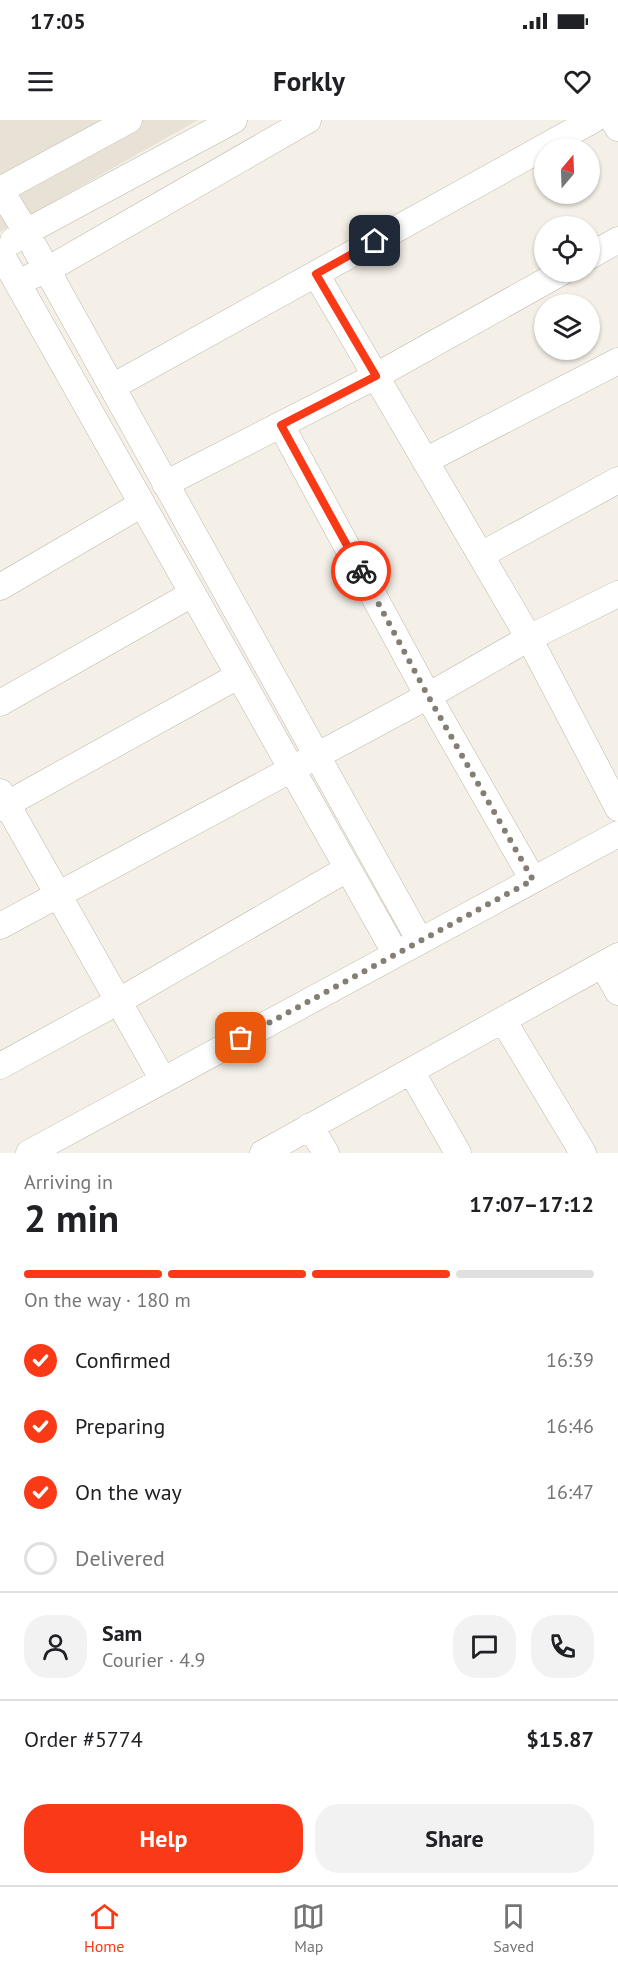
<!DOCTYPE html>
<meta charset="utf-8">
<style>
:root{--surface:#fff;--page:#f2f2f2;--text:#202124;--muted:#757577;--line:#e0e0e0;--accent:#fa3a17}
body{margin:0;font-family:"PT Sans",sans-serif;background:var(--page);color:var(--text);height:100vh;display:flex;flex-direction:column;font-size:22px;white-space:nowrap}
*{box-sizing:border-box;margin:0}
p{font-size:20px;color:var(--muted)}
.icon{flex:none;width:33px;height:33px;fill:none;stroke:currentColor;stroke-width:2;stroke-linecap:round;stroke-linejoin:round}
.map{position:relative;height:1033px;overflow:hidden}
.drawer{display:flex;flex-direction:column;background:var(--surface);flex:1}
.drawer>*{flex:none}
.needle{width:39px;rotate:19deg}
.controls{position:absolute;left:534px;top:18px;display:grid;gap:12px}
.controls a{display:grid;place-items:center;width:66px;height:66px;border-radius:50%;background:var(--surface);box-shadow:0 2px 4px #0004;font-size:30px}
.pin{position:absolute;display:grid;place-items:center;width:51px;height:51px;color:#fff;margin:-26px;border-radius:12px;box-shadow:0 3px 9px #0006}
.courier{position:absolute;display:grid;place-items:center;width:60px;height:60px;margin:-30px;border:4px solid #fa3a17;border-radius:50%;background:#fff;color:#222;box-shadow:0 2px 8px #0007}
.head em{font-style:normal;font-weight:800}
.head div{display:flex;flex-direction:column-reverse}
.head{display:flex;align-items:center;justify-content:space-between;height:102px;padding:0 24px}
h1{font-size:39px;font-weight:800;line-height:45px}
.bar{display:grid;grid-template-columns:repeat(4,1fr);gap:9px 6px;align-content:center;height:72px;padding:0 24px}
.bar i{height:8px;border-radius:4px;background:var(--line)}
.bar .selected{background:var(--accent)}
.bar p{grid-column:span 4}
.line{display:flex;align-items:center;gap:15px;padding:0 24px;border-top:2px solid var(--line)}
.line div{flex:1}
.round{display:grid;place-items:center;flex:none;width:63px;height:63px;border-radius:24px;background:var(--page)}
ol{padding:0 24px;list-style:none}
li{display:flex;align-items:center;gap:18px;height:66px}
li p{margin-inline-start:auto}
li .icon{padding:6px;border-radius:50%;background:var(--accent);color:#fff;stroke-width:4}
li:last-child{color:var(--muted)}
li i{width:33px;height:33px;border:3px solid var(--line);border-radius:50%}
.primary-button{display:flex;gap:12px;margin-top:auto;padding:12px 24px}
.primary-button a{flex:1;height:69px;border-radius:24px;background:var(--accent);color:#fff;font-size:24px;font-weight:800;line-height:69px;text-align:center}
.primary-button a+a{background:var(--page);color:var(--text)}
.status{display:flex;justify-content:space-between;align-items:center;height:42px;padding:0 30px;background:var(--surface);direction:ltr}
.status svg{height:16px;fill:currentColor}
header{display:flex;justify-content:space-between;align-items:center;height:78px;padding:0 24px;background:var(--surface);font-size:27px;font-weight:800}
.menu{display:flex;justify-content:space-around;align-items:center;height:84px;border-top:2px solid var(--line);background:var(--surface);font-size:16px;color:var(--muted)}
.menu a{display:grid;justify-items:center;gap:3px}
.menu .selected{color:var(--accent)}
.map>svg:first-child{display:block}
.residential{fill:#e7e2d5}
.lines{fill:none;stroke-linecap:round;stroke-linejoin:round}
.minor-casing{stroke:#bfb8a9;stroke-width:27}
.minor{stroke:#fff;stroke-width:26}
.done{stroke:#847e74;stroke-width:6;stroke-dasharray:0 10.8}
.route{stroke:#fa3a17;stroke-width:8}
</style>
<div class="status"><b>17:05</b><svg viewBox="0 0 49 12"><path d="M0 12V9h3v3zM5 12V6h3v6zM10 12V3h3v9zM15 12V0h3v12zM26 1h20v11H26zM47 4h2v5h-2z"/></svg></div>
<header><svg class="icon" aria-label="menu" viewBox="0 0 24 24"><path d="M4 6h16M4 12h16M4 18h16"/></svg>Forkly<svg class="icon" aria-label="heart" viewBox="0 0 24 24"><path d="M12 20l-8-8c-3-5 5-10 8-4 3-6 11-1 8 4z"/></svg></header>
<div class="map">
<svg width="618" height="1033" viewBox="0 0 618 1033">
<rect width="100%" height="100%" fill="#f4f0e7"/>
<path class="residential" d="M0,0H198L0,112Z"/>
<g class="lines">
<g class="minor-casing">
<path id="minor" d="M613,0L618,8
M0,69L26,112L420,821
M0,70L129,0
M13,121L26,112L234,0
M0,132L396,834
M590,136L618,120
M316,154L529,518L618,688
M32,156L47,150L308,0
M112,267L593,0
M281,305L428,576L533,760
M425,341L618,241
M165,364L376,256L562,152
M481,435L618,360
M0,467L142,384
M0,583L192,474
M0,672L163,960
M0,688L238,556
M0,806L428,576L529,518L618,474
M603,845L618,872
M503,900L583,1033
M0,946L119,881L347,749
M411,951L458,1033
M310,1006L326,1033
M29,1033L618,714
M263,1033L618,836"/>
</g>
<use href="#minor" class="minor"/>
</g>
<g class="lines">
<path class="done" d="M241,918L533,760L428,576L361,451"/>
<path class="route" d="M361,451L281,305L376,256L316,154L375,121"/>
</g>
</svg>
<div class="controls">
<a><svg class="needle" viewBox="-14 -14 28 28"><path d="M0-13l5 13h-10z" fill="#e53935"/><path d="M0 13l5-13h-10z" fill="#757577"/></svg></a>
<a><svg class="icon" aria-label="locate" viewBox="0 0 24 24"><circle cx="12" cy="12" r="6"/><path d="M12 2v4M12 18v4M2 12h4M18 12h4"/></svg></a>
<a><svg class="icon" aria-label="layers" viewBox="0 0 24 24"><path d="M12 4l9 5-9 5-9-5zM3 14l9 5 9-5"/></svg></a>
</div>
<div class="pin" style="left:241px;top:918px;background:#ea580c"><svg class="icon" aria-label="bag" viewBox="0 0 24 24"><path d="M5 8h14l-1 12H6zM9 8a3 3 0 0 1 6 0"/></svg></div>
<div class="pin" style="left:375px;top:121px;background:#1f2937"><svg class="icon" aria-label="home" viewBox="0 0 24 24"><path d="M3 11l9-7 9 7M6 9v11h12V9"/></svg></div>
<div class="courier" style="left:361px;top:451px"><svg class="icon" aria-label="bike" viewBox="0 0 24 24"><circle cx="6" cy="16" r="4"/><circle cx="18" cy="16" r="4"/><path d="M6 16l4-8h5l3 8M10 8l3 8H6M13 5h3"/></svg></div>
</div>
<section class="drawer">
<div class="head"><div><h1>2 min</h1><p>Arriving in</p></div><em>17:07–17:12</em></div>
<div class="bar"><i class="selected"></i><i class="selected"></i><i class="selected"></i><i></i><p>On the way · 180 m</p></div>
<ol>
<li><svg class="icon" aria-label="check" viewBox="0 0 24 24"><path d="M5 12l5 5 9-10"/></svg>Confirmed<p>16:39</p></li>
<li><svg class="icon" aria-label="check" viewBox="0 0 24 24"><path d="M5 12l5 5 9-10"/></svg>Preparing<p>16:46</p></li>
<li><svg class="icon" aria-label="check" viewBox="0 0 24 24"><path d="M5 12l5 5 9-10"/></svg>On the way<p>16:47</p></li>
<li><i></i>Delivered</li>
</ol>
<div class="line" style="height:108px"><a class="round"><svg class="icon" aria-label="person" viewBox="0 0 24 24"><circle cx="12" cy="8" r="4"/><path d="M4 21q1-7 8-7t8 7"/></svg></a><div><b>Sam</b><p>Courier · 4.9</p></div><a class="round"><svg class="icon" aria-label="chat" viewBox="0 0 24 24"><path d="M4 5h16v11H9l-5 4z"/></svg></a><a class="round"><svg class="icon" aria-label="phone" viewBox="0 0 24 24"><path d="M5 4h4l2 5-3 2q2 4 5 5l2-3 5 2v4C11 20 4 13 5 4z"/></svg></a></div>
<div class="line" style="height:78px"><div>Order #5774</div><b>$15.87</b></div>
<div class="primary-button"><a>Help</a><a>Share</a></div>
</section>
<nav class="menu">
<a class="selected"><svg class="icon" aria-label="home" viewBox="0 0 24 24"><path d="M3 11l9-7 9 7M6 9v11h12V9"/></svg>Home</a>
<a><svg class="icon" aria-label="map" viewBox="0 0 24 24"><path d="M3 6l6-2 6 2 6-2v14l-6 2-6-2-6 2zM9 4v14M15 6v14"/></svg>Map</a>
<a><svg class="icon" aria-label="saved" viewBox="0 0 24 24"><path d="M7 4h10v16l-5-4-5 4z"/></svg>Saved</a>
</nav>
